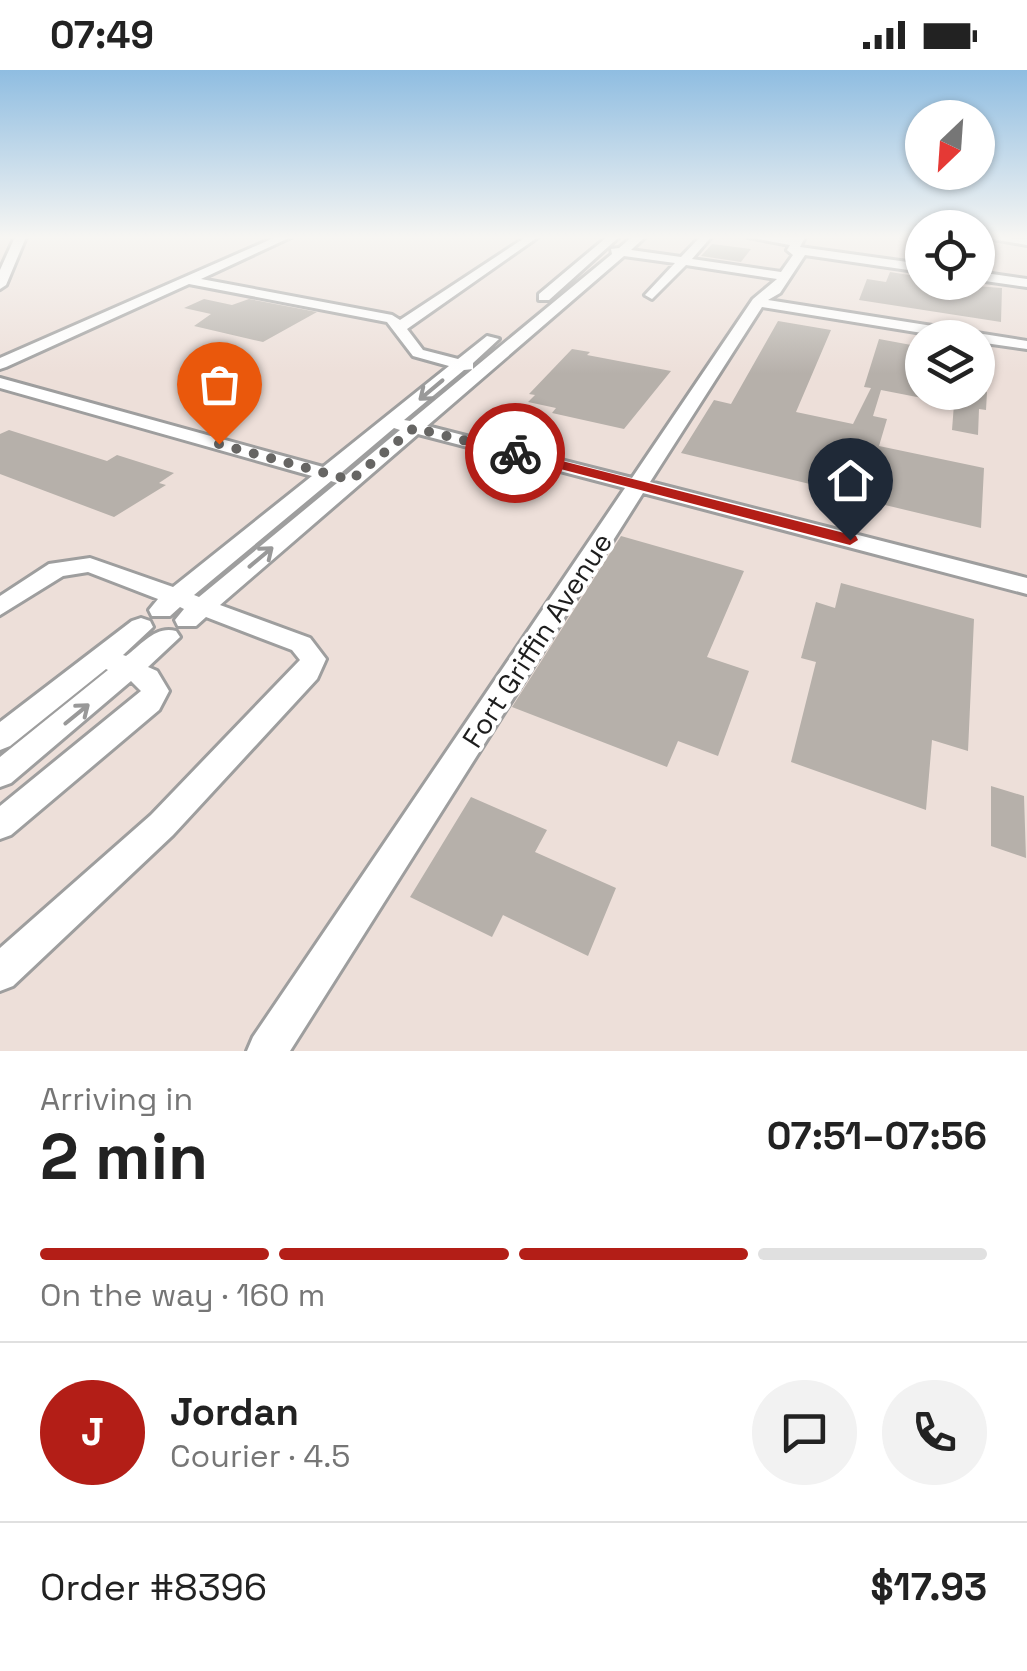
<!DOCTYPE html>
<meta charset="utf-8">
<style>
:root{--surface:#fff;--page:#f2f2f2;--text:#222;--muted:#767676;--line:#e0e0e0;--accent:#b31e17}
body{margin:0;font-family:"Space Grotesk",sans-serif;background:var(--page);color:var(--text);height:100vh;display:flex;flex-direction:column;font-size:38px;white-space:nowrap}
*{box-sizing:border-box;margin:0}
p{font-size:32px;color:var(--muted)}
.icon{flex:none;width:55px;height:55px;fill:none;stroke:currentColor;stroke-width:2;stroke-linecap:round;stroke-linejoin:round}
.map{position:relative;height:981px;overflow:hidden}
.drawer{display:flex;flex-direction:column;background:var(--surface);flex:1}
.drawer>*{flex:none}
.needle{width:65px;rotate:205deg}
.buttons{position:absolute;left:905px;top:30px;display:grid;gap:20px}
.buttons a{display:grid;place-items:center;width:90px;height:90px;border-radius:50%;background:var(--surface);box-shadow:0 2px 8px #0004;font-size:50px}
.pin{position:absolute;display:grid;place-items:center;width:85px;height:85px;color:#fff;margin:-102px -42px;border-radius:50% 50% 50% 0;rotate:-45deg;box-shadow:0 0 10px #0007}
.pin .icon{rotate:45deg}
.courier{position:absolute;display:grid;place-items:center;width:100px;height:100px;margin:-50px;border:8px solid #b31e17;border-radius:50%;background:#fff;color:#222;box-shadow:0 2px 12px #0007}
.summary em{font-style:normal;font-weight:700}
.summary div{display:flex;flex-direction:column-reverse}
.summary{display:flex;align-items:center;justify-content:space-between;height:170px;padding:0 40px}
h1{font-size:65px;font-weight:700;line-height:75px}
.bar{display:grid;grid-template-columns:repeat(4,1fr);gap:15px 10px;align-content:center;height:120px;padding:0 40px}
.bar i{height:12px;border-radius:8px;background:var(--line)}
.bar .on{background:var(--accent)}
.bar p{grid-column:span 4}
.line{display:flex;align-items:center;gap:25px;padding:0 40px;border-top:2px solid var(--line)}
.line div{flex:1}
.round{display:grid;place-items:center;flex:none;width:105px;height:105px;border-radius:52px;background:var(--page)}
.status{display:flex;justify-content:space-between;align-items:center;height:70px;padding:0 50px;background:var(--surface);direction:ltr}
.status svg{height:28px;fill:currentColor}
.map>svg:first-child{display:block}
.military{fill:#eddfd9;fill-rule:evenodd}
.building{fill:#b6b0aa}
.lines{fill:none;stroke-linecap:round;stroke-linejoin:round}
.minor-casing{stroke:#9e9e9e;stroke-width:6}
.minor{fill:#fff;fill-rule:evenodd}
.oneway{stroke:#999}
.route{fill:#b31e17}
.done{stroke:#666563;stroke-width:10;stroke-dasharray:0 18}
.labels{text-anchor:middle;stroke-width:8;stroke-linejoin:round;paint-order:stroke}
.street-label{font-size:28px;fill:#1d1d1d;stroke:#fff}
</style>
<div class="status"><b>07:49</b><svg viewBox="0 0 49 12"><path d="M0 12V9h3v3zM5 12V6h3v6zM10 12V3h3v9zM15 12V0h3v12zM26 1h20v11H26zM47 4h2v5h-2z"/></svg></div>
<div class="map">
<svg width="1027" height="981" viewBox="0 0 1027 981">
<rect width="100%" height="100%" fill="#edeae4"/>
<path class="military" d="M0,167H922V212H978V167H1027V981H0ZM922,268H978V322H922Z"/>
<path class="building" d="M712,174L751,179L741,192L701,186Z
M890,202L922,207V212L1002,218L1001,252L859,230L867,209L886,212Z
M204,229L232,235L249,229L317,242L263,272L194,256L211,244L184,238Z
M778,251L831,260L796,342L853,354L871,318L864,317L879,269L922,277V328L881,320L873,346L887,349L879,376L984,398L981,458L885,435L887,426L816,410L814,415L681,383L714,330L731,334Z
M572,279L590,282L587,285L671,301L624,359L552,343L556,338L528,332L535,325L529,324Z
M927,322H987L986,340L979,339L978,365L952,360L954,334L926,329Z
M9,360L107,391L117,385L174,403L159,413L166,415L114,447L0,404V364Z
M621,466L744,501L707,587L749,601L718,686L678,671L667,697L512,637Z
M841,513L974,549L968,681L932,670L926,740L791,692L816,592L801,588L816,532L835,538Z
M991,716L1024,726L1026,788L991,776Z
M471,727L547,760L535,782L616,818L588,886L503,845L492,867L410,827Z"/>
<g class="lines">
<g class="minor-casing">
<path id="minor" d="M15,167H26L6,215L0,219V200Z
M276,167H291L201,209L392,245L400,250L526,167H538L407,259L423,280L458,289L487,266L499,269L473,293V299L464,300L404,350L410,351L612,184L611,179L619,178L632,167H645L631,180L681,187L700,167H711L692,189L781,202L793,185L787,180L790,175L748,167H805L800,177L922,194V202L805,185L780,223L768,230L1027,271V279L978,272V268H953L762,237L650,412L1027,508V524L643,423L290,981H247L253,967L625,418L418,364L220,535L310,568L326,589L317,609L173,765L13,916L0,921V878L151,745L300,590L292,580L206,547L196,556H178L175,550L184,539L180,537L170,546H152L149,540L158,529L88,502L63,506L0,545V526L49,494L90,488L173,517L312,406L0,318V308L323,397L449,296L413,286L387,252L189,214L6,297L0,299V288ZM624,186L675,193L645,225L652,229L686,195L777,209L753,229L632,408L427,356ZM394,358L400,360L346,405L342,402ZM331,411L337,413L199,527L194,525Z
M607,167H619L549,230H539V224Z
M982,167L1027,169V175Z
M978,202L1027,209V217L978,210Z
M141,548L150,551L153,557L123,585L126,586C141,575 156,555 176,561L180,567L148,597L157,601L169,621L159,640L11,765L0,769V736L141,621L131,611L11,713L0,717V687L108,600L106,599L10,676L0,680V652L132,551Z"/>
</g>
<use href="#minor" class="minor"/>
</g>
<defs><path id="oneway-shaft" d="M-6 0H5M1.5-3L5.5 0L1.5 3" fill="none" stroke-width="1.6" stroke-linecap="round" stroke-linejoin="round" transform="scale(2.5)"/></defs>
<g class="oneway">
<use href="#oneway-shaft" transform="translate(431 320) rotate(140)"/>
<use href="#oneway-shaft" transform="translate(261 487) rotate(-40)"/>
<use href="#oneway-shaft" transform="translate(77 644) rotate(-39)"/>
</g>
<linearGradient id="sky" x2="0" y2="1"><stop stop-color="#8fbde1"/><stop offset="0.55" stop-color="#f7f6f3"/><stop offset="1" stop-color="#f7f6f3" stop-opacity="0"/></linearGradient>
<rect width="1027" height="304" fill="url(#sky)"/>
<path class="route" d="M515,379L856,466L858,470L850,475L511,386Z"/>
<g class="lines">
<path class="done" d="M219,374L351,410L414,358L515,383"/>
</g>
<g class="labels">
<g class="street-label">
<text transform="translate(537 570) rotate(-57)" y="10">Fort Griffin Avenue</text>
</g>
</g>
</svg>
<div class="buttons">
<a><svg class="needle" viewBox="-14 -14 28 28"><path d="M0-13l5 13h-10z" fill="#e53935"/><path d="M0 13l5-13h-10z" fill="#767676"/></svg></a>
<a><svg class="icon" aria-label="locate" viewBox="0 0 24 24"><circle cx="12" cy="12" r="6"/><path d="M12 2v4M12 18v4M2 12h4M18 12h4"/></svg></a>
<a><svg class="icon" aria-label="layers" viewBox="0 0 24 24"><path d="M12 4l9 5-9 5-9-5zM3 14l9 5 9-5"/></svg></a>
</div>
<div class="pin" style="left:219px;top:374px;background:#ea580c"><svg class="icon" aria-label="bag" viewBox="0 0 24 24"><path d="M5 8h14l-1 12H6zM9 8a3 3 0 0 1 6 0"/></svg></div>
<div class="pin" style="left:850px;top:470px;background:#1f2937"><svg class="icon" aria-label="home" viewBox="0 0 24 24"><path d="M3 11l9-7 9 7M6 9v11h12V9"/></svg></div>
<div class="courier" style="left:515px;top:383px"><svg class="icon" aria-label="bike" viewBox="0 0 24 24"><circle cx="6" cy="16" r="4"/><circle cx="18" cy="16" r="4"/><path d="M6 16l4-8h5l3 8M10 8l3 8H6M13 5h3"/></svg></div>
</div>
<section class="drawer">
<div class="summary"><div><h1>2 min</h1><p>Arriving in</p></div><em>07:51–07:56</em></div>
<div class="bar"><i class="on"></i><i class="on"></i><i class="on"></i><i></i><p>On the way · 160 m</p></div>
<div class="line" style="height:180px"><b class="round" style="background:var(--accent);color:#fff">J</b><div><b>Jordan</b><p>Courier · 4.5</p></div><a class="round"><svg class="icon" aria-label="chat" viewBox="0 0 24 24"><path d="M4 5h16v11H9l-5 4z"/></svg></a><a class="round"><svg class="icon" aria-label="phone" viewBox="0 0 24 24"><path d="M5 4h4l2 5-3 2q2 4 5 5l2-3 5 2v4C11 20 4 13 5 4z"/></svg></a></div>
<div class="line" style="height:130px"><div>Order #8396</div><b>$17.93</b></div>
</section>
